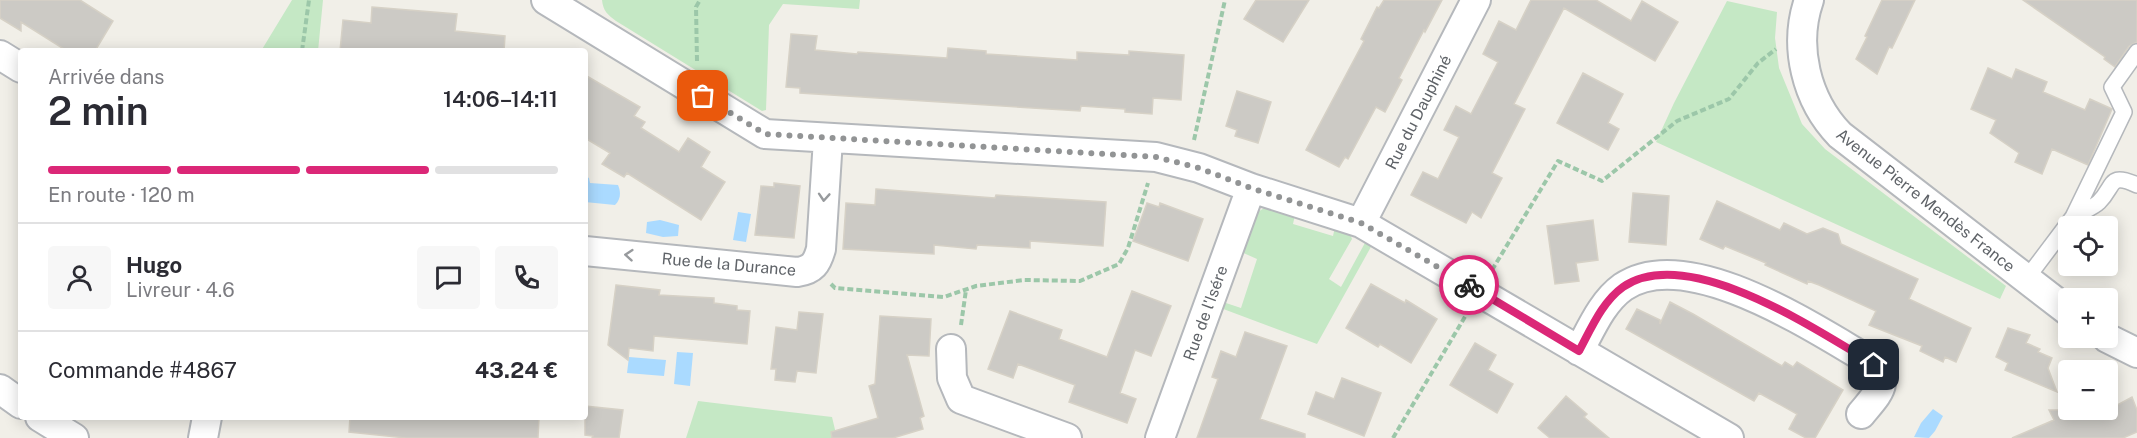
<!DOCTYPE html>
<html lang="fr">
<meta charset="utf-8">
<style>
:root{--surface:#fff;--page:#f7f7f7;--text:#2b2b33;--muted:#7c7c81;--line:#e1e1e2;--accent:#db2777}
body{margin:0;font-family:"Public Sans",sans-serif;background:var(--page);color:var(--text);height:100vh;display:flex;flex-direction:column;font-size:22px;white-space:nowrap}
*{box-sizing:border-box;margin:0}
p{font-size:20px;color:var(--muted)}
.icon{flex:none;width:33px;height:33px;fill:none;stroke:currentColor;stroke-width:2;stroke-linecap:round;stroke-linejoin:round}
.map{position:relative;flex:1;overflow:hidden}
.panel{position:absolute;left:18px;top:48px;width:570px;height:372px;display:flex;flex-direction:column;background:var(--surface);border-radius:6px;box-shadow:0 3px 15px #0003}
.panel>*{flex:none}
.controls{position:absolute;left:2058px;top:216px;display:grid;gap:12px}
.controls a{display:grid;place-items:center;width:60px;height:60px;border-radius:6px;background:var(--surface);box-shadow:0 3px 15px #0003;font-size:30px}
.pin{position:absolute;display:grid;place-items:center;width:51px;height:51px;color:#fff;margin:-26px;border-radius:12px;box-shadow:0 3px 9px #0006}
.courier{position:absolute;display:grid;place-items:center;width:60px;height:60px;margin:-30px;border:4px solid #db2777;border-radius:50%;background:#fff;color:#222;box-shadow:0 2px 8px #0007}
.head em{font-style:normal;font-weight:600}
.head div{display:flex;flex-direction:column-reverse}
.head{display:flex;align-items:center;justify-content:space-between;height:102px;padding:0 30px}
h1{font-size:39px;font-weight:600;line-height:45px}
.bar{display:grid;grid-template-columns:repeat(4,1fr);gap:9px 6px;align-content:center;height:72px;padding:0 30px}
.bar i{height:8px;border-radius:4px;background:var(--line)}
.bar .current{background:var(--accent)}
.bar p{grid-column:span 4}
.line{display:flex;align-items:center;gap:15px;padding:0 30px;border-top:2px solid var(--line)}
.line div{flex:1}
.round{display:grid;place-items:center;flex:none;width:63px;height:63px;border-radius:6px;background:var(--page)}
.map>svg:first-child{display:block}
.green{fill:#c5e8c5}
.water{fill:#aadaff}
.building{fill:#cccac5;stroke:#d6d1c6;stroke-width:1.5}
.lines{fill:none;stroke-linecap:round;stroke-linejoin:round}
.lane-casing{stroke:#b5b8bc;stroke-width:18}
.street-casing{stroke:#b5b8bc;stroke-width:32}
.path{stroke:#9cc7a9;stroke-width:4;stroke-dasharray:6 3;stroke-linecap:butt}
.lane{stroke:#fff;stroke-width:15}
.street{stroke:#fff;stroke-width:28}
.oneway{stroke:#979a9d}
.done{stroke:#929495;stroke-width:6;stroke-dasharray:0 10.8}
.route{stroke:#db2777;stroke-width:8}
.labels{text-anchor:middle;stroke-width:6;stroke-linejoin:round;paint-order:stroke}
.street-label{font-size:16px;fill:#5f6368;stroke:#fff}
</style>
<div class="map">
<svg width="2137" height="438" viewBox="0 0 2137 438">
<rect width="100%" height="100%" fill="#f1efe8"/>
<path class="green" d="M292,0H323L318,51H261Z
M602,0H860L859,9L783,4L769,25L766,110L762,111L616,21C608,15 603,11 602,0Z
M1727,1L1777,12L1775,38L1779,68L1802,124L1825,149L2006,286L2000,299L1656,142L1674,103Z
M1265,208L1295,215L1293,224L1333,236L1335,227L1350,234L1352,239L1329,279L1341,287L1366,241L1372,245L1317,344L1218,307L1220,301L1241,308L1257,259L1239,251C1245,236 1249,214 1265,208Z
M698,401L832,417L837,438H686Z"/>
<path class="water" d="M585,176L589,178L590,183L618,185C621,192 621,199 615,205L585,202Z
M738,212L751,214L746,242L733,240Z
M660,220L679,225L678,236L663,237L646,233L647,222Z
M677,352L693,353L690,386L674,384Z
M629,357L666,360L664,376L627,373Z
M1933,409L1943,416L1935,431L1929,438L1914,437L1921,423Z"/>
<path class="building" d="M0,0H80L113,21L95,51H67L21,22V31L0,18Z
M1256,0H1309L1283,42L1244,19Z
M1384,0H1442L1425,32L1424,30L1399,78L1402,80L1385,112L1376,107L1348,159L1345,157L1339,167L1306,150L1364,41L1361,39L1377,7L1379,8Z
M1531,0H1596L1631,21L1642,1L1678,22L1655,61L1564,8L1514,104L1525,109L1492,173L1502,178L1481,218L1472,212L1466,223L1411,195L1423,172L1438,179L1459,137L1444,130L1456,106L1471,114L1498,62L1483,54L1499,21L1516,30Z
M1882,0H1915L1892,48L1889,47L1877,74L1856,59L1867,37L1865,36Z
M2023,0H2137V42L2129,46L2115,67L2104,59L2105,57Z
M372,7L457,14L455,31L505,36L504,51H340L343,20L371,23Z
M791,34L817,36L815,50L857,54L858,52L947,58L948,48L986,51V54L1077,60V52L1129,55V51L1184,55L1181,100L1153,98L1152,114L1125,112V109L1081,106L1080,111L800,93V88L786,87Z
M1988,68L2012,79L2016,69L2047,82L2043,92L2085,110L2090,99L2112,109L2088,165L2052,149L2042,174L2015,162L2019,153L1990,133L1996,120L1971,109Z
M1583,73L1623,94L1608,123L1619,129L1608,150L1557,123Z
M585,75L640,107L634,116L645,122L641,128L679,152L688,138L710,152L701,167L725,182L701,220L627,173L624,177L602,164L610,153L585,138Z
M1237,91L1271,102L1258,143L1235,136L1237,130L1226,126Z
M774,183L800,186L794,238L755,235L761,186L774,187Z
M876,189L995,198L996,195L1106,202L1103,246L1030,241V248L977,245L976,249L934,245V254L843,249L846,203L875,205Z
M1633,193L1669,196L1666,245L1629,242Z
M1717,201L1780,230L1784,223L1807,234L1823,228L1838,234L1841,244L1918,279L1909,299L1971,328L1956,362L1945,357L1943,362L1920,351L1922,346L1869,325L1876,311L1819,285L1808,281L1807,284L1765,265L1766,263L1725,246L1723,249L1700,239Z
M1147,203L1159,207L1160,203L1203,219L1188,261L1133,241Z
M1593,220L1598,260L1576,263L1579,281L1555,284L1547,226Z
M1371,284L1405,303L1406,300L1437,319L1411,363L1380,344L1378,347L1346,328Z
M616,285L660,290L659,295L714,298V303L737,306V310L750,311L747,344L654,336L653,351L629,348L628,360L608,345Z
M1132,291L1171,306L1151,356L1135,350L1120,393L1136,399L1127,423L1069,402L1075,385L1018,364L1013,378L988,369L1010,311L1062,330L1059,339L1107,357Z
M1670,302L1693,314L1782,366L1785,362L1793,367L1797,362L1843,390L1815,438H1806L1789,429L1797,414L1759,393L1754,401L1626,329L1637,309L1660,320V324Z
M799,312L823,314L816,373L797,371L795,382L775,380L776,369H771L776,327L797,330Z
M880,316L931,319L929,356L907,355L924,416L920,418L923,429L893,438H832L831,432L878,418L869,386L875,384Z
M2008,328L2030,335L2026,343L2040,349L2038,352L2052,358L2048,368L2057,392L2005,370L2008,363L1996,357Z
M1245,332L1287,346L1260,419L1305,434V438H1197L1218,379L1212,377L1221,351L1236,357Z
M1475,343L1496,355L1488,370L1513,384L1497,413L1450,385Z
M1342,378L1381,393L1364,436L1308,414L1316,392L1334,399Z
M1566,396L1587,414L1584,417L1609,438H1550L1538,428Z
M2132,397L2137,410V432L2123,438H2012L2054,420L2049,410H2108Z
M585,406L623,410L619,438H592L593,436L585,435Z
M350,417H539L538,438H406L349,432Z"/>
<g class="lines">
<g class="lane-casing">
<path id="lane" d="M2073,217C2081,212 2093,208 2099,202C2115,186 2108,172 2137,185
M2027,278L2073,217L2124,112L2112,87L2137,52"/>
</g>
<g class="street-casing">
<path id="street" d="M546,0L765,134L1156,157L1199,168L1251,188L1361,223L1729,438
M1809,0C1793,46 1806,100 1840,135L2068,311
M0,55L21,68
M1361,223L1476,0
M585,251L797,272C813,270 817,263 821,249L828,139
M2107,338L2137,353
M951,349L952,378L961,399L1067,438
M1579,351C1591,329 1602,302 1623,287C1686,244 1810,326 1865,358C1893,381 1880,391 1861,414
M0,389L21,404
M40,417L74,438
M203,438L207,417
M1160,438L1251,188"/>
</g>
<path class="path" d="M302,51L309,0
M697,61L696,7L700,0
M1194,140L1225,0
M1492,270L1558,161L1602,181L1677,121L1729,99L1758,63L1776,49
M831,284L835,288L944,297L976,286L1024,280L1080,281L1119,264L1128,248L1148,183
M961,325L966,290
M1393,438L1466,315"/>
<use href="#lane" class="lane"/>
<use href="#street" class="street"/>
</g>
<defs><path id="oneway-chevron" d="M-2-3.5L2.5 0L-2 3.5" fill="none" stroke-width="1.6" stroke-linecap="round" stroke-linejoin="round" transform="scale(1.5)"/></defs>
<g class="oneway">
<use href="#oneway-chevron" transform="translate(824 197) rotate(94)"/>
<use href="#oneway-chevron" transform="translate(629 255) rotate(-175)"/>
</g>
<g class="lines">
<path class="done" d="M703,96L765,134L1156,157L1199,168L1251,188L1361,223L1469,285"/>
<path class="route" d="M1469,285L1579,351C1591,329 1602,302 1623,287C1686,244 1810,326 1864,358L1874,365"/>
</g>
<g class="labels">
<g class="street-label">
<text transform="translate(1418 112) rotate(-63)" y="6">Rue du Dauphiné</text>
<text transform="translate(1926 200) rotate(38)" y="6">Avenue Pierre Mendès France</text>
<text transform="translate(729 264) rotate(5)" y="6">Rue de la Durance</text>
<text transform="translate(1205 313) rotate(-70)" y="6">Rue de l'Isére</text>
</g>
</g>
</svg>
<div class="controls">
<a><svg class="icon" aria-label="locate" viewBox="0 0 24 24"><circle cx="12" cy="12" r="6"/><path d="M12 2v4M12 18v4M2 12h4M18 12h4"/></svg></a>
<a>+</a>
<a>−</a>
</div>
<div class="pin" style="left:703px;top:96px;background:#ea580c"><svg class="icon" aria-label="bag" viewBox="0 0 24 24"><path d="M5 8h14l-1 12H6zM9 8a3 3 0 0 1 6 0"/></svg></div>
<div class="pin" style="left:1874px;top:365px;background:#1f2937"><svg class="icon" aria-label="home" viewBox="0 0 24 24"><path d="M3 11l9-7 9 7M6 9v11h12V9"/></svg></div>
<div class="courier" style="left:1469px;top:285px"><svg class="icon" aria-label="bike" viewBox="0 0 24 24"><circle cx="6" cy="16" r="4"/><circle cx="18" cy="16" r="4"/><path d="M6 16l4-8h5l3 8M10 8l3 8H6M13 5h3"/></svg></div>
<section class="panel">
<div class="head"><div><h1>2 min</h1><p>Arrivée dans</p></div><em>14:06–14:11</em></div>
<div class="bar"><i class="current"></i><i class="current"></i><i class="current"></i><i></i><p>En route · 120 m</p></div>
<div class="line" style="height:108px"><a class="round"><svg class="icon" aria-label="person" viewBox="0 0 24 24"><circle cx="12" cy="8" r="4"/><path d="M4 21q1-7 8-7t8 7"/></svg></a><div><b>Hugo</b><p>Livreur · 4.6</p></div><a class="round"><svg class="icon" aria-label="chat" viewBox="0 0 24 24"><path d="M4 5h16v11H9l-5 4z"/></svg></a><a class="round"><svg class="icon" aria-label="phone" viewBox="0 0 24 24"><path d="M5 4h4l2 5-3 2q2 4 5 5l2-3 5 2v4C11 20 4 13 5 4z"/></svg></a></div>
<div class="line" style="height:78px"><div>Commande #4867</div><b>43.24 €</b></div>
</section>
</div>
